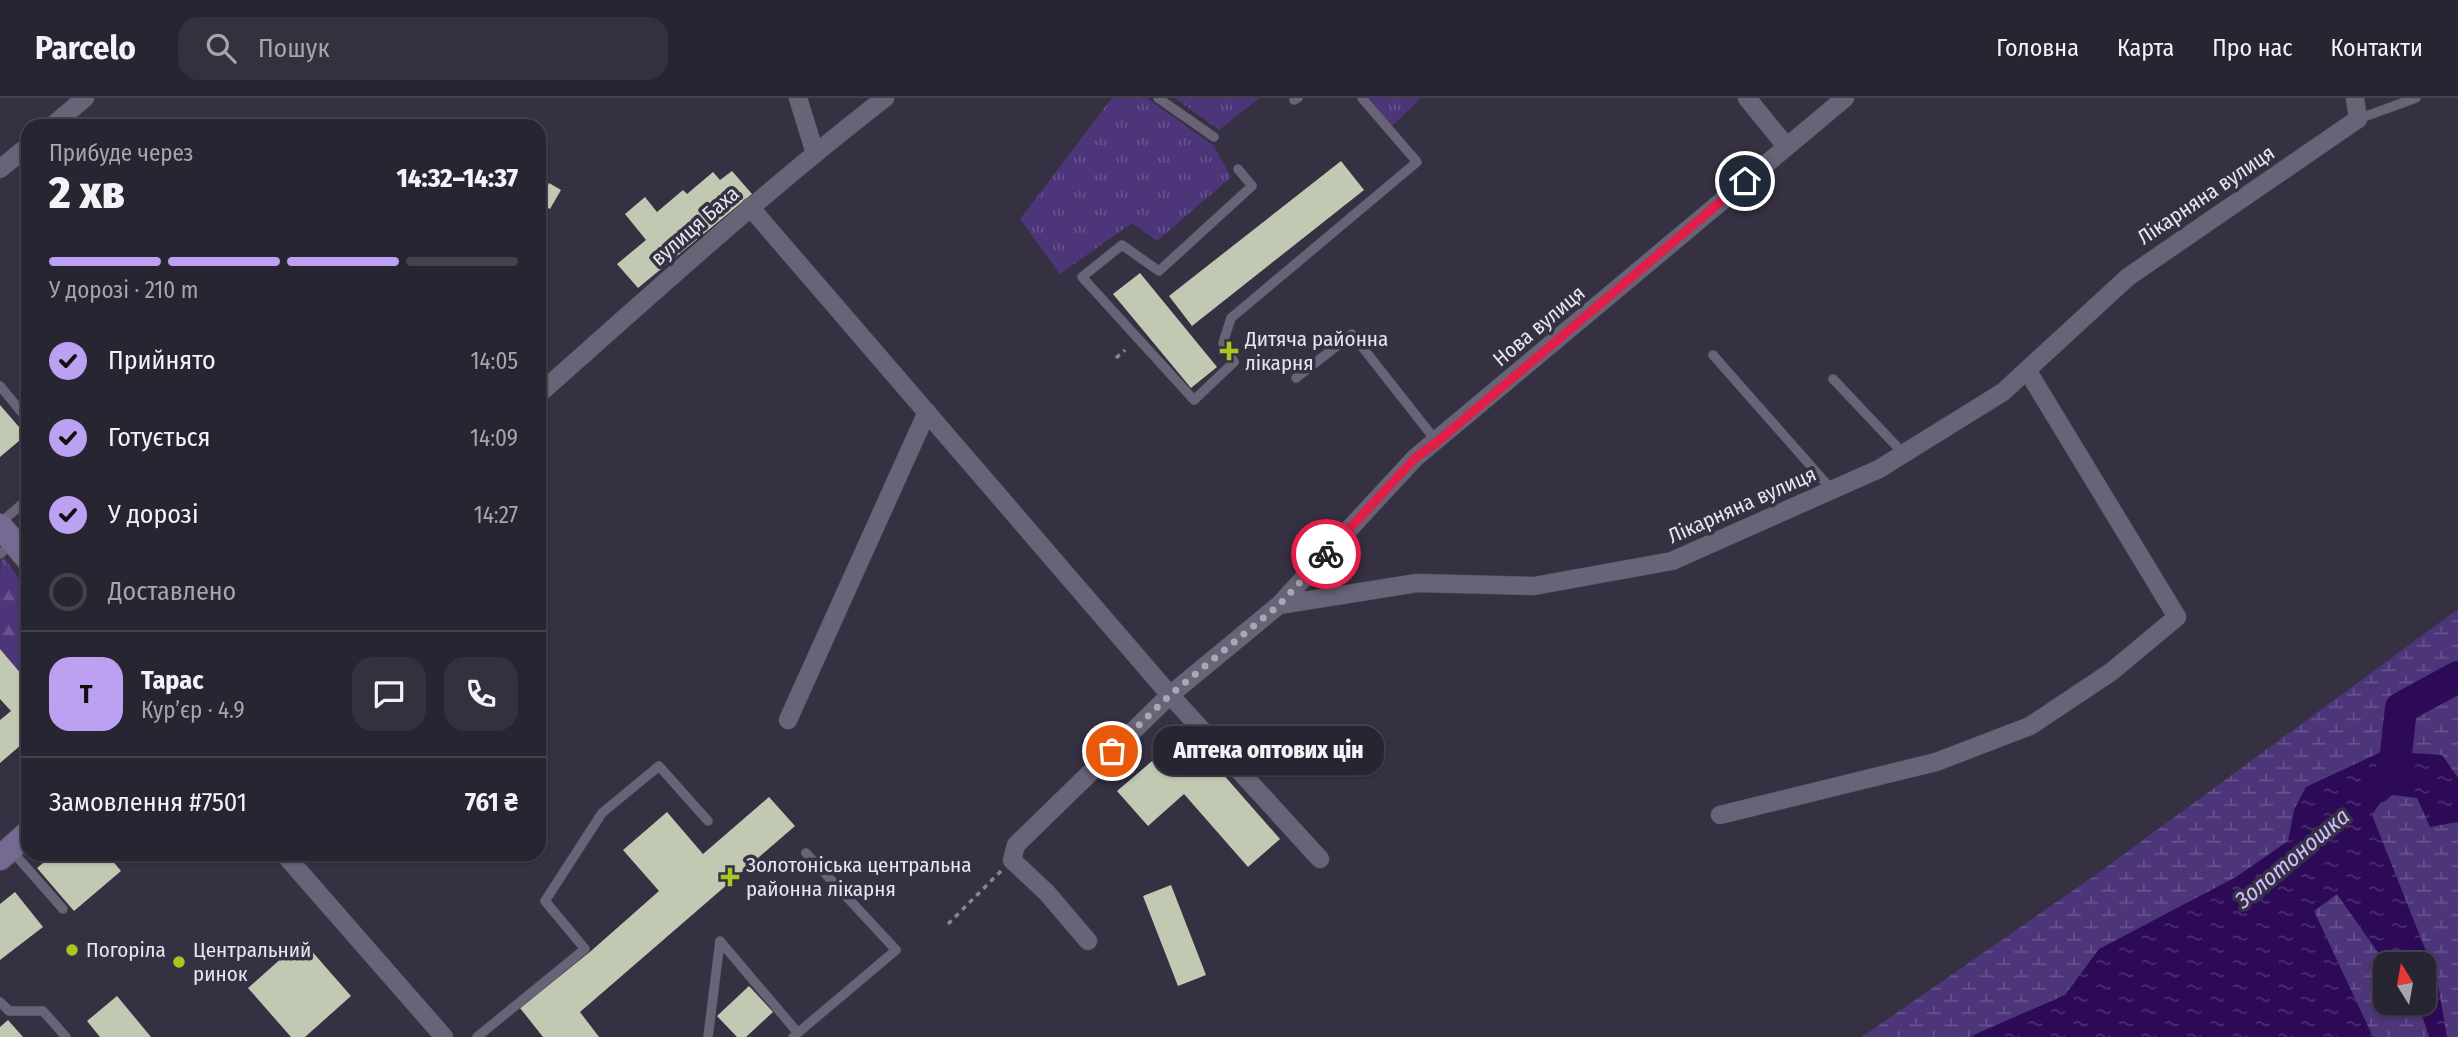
<!DOCTYPE html>
<html lang="uk">
<meta charset="utf-8">
<style>
:root{--surface:#282532;--page:#34313e;--text:#f1f3f6;--muted:#a5a5ac;--line:#44424d;--accent:#bca0f2}
body{margin:0;font-family:"Fira Sans Condensed",sans-serif;background:var(--page);color:var(--text);height:100vh;display:flex;flex-direction:column;font-size:26px;white-space:nowrap}
*{box-sizing:border-box;margin:0}
p{font-size:23px;color:var(--muted)}
.icon{flex:none;width:38px;height:38px;fill:none;stroke:currentColor;stroke-width:2;stroke-linecap:round;stroke-linejoin:round}
.map{position:relative;flex:1;overflow:hidden}
.drawer{position:absolute;left:21px;top:21px;width:525px;height:742px;display:flex;flex-direction:column;background:var(--surface);border-radius:21px;box-shadow:0 2px 5px #0004,0 0 0 2px var(--line)}
.drawer>*{flex:none}
.needle{width:46px;rotate:349deg}
.controls{position:absolute;left:2373px;top:854px;display:grid;gap:14px}
.controls a{display:grid;place-items:center;width:63px;height:63px;border-radius:14px;background:var(--surface);box-shadow:0 2px 5px #0004,0 0 0 2px var(--line);font-size:35px}
.pin{position:absolute;display:grid;place-items:center;width:60px;height:60px;color:#fff;margin:-30px;border:4px solid #fff;border-radius:50%;box-shadow:0 2px 7px #0007}
.courier{position:absolute;display:grid;place-items:center;width:70px;height:70px;margin:-35px;border:5px solid #e11d48;border-radius:50%;background:#fff;color:#222;box-shadow:0 2px 9px #0007}
.bubble{position:absolute;height:49px;border-radius:21px;background:var(--surface);box-shadow:0 2px 5px #0004,0 0 0 2px var(--line);font-size:23px;font-weight:800;line-height:49px;text-align:center}
.overview em{font-style:normal;font-weight:800}
.overview div{display:flex;flex-direction:column-reverse}
.overview{display:flex;align-items:center;justify-content:space-between;height:119px;padding:0 28px}
h1{font-size:46px;font-weight:800;line-height:52px}
.bar{display:grid;grid-template-columns:repeat(4,1fr);gap:10px 7px;align-content:center;height:84px;padding:0 28px}
.bar i{height:9px;border-radius:5px;background:var(--line)}
.bar .current{background:var(--accent)}
.bar p{grid-column:span 4}
.line{display:flex;align-items:center;gap:18px;padding:0 28px;border-top:2px solid var(--line)}
.line div{flex:1}
.round{display:grid;place-items:center;flex:none;width:74px;height:74px;border-radius:21px;background:var(--page)}
ol{padding:0 28px;list-style:none}
li{display:flex;align-items:center;gap:21px;height:77px}
li p{margin-inline-start:auto}
li .icon{padding:7px;border-radius:50%;background:var(--accent);color:#111;stroke-width:4}
li:last-child{color:var(--muted)}
li i{width:38px;height:38px;border:4px solid var(--line);border-radius:50%}
header{display:flex;align-items:center;gap:42px;box-sizing:border-box;height:98px;padding:0 35px;background:var(--surface);border-bottom:2px solid var(--line)}
header strong{font-size:33px}
nav{display:flex;gap:38px;margin-inline-start:auto;font-size:24px}
.search{width:490px;height:63px;background:var(--page);display:flex;align-items:center;gap:18px;box-sizing:border-box;padding:0 24px;border-radius:21px;color:var(--muted);font-size:26px}
.map>svg:first-child{display:block}
.grass{fill:url(#grass-tufts)}
.forest{fill:url(#forest-firs)}
.wetland{fill:url(#wetland-marsh);fill-rule:evenodd}
.water{fill:url(#water-ripples)}
.lines{fill:none;stroke-linecap:round;stroke-linejoin:round}
.river{stroke:#2d0a58;stroke-width:32}
.building{fill:#c2c9b3}
.lane-casing{stroke:#534e5d;stroke-width:10}
.street-casing{stroke:#534e5d;stroke-width:19}
.secondary-casing{stroke:#534e5d;stroke-width:26}
.path{stroke:#888492;stroke-width:3.5;stroke-dasharray:5 5;stroke-linecap:butt}
.lane{stroke:#686376;stroke-width:9}
.street{stroke:#686376;stroke-width:18}
.secondary{stroke:#766a93;stroke-width:24}
.done{stroke:#aaa6b3;stroke-width:7;stroke-dasharray:0 12.6}
.route{stroke:#e11d48;stroke-width:9}
.poi-dot{fill:#a6c821;stroke:#363142;stroke-width:2.5}
.labels{text-anchor:middle;stroke-width:7;stroke-linejoin:round;paint-order:stroke}
.street-label{font-size:21px;fill:#e8e5f0;stroke:#363142}
.poi-label{font-size:21px;fill:#e8e5f0;stroke:#363142;text-anchor:start}
.water-label{font-size:23px;font-style:italic;fill:#cfbdff;stroke:#363142}
</style>
<header>
<strong>Parcelo</strong>
<div class="search"><svg class="icon" aria-label="search" viewBox="0 0 24 24"><circle cx="10" cy="10" r="6"/><path d="M15 15l6 6"/></svg>Пошук</div>
<nav><a>Головна</a><a>Карта</a><a>Про нас</a><a>Контакти</a></nav>
</header>
<div class="map">
<svg width="2458" height="939" viewBox="0 0 2458 939">
<defs>
<pattern id="grass-tufts" width="24" height="20" patternUnits="userSpaceOnUse" patternTransform="scale(1.75)"><rect width="24" height="20" fill="#4d3579"/><path d="M3 7l-1-3M5 7V3M7 7l1-3M15 17l-1-3M17 17v-4M19 17l1-3" fill="none" stroke="#67528c"/></pattern>
<pattern id="forest-firs" width="22" height="20" patternUnits="userSpaceOnUse" patternTransform="scale(1.75)"><rect width="22" height="20" fill="#4d3579"/><path d="M5 1l3.5 6h-7zM16 11l3.5 6h-7z" fill="#67528c"/></pattern>
<pattern id="wetland-marsh" width="20" height="14" patternUnits="userSpaceOnUse" patternTransform="scale(1.75)"><rect width="20" height="14" fill="#4d3579"/><path d="M1 5h8M5 5V1M11 12h8M15 12V8" fill="none" stroke="#67528c"/></pattern>
<pattern id="water-ripples" width="26" height="14" patternUnits="userSpaceOnUse" patternTransform="scale(1.75)"><rect width="26" height="14" fill="#2d0a58"/><path d="M2 4q2-2 4 0t4 0M15 11q2-2 4 0t4 0" fill="none" stroke="#4b2e70"/></pattern>
</defs>
<rect width="100%" height="100%" fill="#363142"/>
<path class="grass" d="M1112,0H1147L1214,48L1231,79L1157,143L1132,125L1060,176L1020,121Z
M1175,0H1259L1219,32Z
M1369,0H1421L1392,28Z
M1,455L28,494V516L0,481Z"/>
<path class="forest" d="M0,481L28,516V584L0,551Z"/>
<path class="wetland" d="M2458,511V939H1862L2097,776ZM2385,866H2424V905H2385Z"/>
<path class="water" d="M2383,653L2442,657L2458,680V724L2430,729L2417,700L2386,696L2372,717L2437,881L2447,939H2429L2423,920L2413,905H2424V866H2386L2337,796L2314,813L2373,939H1969L2065,897L2099,851L2236,779L2288,743L2294,712L2306,689Z"/>
<g class="lines">
<path class="river" d="M2377,689L2394,674L2401,610L2458,579"/>
</g>
<path class="building" d="M1341,63L1364,92L1192,228L1169,198Z
M732,73L752,96L638,190L617,166L646,142L625,116L645,99L657,114L683,92L687,96L713,74L720,82Z
M549,85L561,92L550,111L539,105Z
M1140,175L1217,269L1191,290L1113,196Z
M0,307L26,337L0,359Z
M0,551L28,584V641L0,665V622L11,613L0,601Z
M1186,634L1280,741L1248,769L1184,696L1148,728L1117,693Z
M769,699L795,728L580,914L599,939H543L520,910L591,853L659,793L623,752L667,714L703,756Z
M54,756H107L121,773L74,813L37,770Z
M1171,787L1206,877L1178,888L1143,798Z
M15,794L43,829L0,862V806Z
M302,842L351,898L305,939H291L248,890Z
M749,888L773,914L746,939H737L717,918Z
M117,898L151,939H100L87,923Z
M8,922L23,939H0V929Z"/>
<g class="lines">
<g class="lane-casing">
<path id="lane" d="M1158,0L1214,39
M1294,2L1298,0
M2358,21L2416,0
M1238,71L1252,88L1159,173L1122,147L1082,179L1194,302L1234,264L1223,245L1231,220L1417,64L1362,0
M1713,257L1832,392
M1296,280L1352,236L1437,344
M1833,281L1904,356
M0,288L28,322
M0,425L28,401
M0,456L12,445
M11,752L63,811
M129,756L130,757
M0,904L9,913H43L66,939
M477,939L585,851L545,803L602,715L659,668L708,723
M708,939L720,843L798,935
M793,939L896,852L806,755"/>
</g>
<g class="street-casing">
<path id="street" d="M798,0L815,55
M1747,0L1786,48
M52,28L85,0
M0,71L28,48
M750,109L1170,597L1320,761
M539,296C653,195 765,93 885,0
M1279,507L1417,485L1534,488L1672,463L1879,371L2003,294L2128,179L2358,21L2355,0
M788,622L927,314
M1720,717L1936,664L2030,628L2111,574L2177,519L2027,272
M284,756L444,939
M1088,843L1047,795L1012,762L1016,747L1170,597L1279,507L1415,360L1845,0"/>
</g>
<g class="secondary-casing">
<path id="secondary" d="M0,428L28,461
M0,760L28,735"/>
</g>
<path class="path" d="M1116,260L1125,252
M948,826L1001,773"/>
<use href="#lane" class="lane"/>
<use href="#street" class="street"/>
<use href="#secondary" class="secondary"/>
</g>
<g class="lines">
<path class="done" d="M1112,653L1170,597L1279,507L1326,456"/>
<path class="route" d="M1326,456L1415,360L1437,344L1745,83"/>
</g>
<g class="poi-dot">
<path d="M1225.5 242.5h7v7h7v7h-7v7h-7v-7h-7v-7h7z"/>
<path d="M726.5 768.5h7v7h7v7h-7v7h-7v-7h-7v-7h7z"/>
<circle cx="72" cy="852" r="7"/>
<circle cx="179" cy="864" r="7"/>
</g>
<g class="labels">
<g class="street-label">
<text transform="translate(2206 97) rotate(-34)" y="7">Лікарняна вулиця</text>
<text transform="translate(695 128) rotate(-41)" y="7">вулиця Баха</text>
<text transform="translate(1539 228) rotate(-40)" y="7">Нова вулиця</text>
<text transform="translate(1742 407) rotate(-24)" y="7">Лікарняна вулиця</text>
</g>
<g class="poi-label">
<text x="1245" y="248">Дитяча районна<tspan x="1245" dy="24">лікарня</tspan></text>
<text x="746" y="774">Золотоніська центральна<tspan x="746" dy="24">районна лікарня</tspan></text>
<text x="86" y="859">Погоріла</text>
<text x="193" y="859">Центральний<tspan x="193" dy="24">ринок</tspan></text>
</g>
<g class="water-label">
<text transform="translate(2292 760) rotate(-40)" y="8">Золотоношка</text>
</g>
</g>
</svg>
<div class="controls">
<a><svg class="needle" viewBox="-14 -14 28 28"><path d="M0-13l5 13h-10z" fill="#e53935"/><path d="M0 13l5-13h-10z" fill="#a5a5ac"/></svg></a>
</div>
<div class="pin" style="left:1112px;top:653px;background:#ea580c"><svg class="icon" aria-label="bag" viewBox="0 0 24 24"><path d="M5 8h14l-1 12H6zM9 8a3 3 0 0 1 6 0"/></svg></div>
<div class="pin" style="left:1745px;top:83px;background:#1f2937"><svg class="icon" aria-label="home" viewBox="0 0 24 24"><path d="M3 11l9-7 9 7M6 9v11h12V9"/></svg></div>
<div class="courier" style="left:1326px;top:456px"><svg class="icon" aria-label="bike" viewBox="0 0 24 24"><circle cx="6" cy="16" r="4"/><circle cx="18" cy="16" r="4"/><path d="M6 16l4-8h5l3 8M10 8l3 8H6M13 5h3"/></svg></div>
<div class="bubble" style="left:1153px;top:628px;width:231px">Аптека оптових цін</div>
<section class="drawer">
<div class="overview"><div><h1>2 хв</h1><p>Прибуде через</p></div><em>14:32–14:37</em></div>
<div class="bar"><i class="current"></i><i class="current"></i><i class="current"></i><i></i><p>У дорозі · 210 m</p></div>
<ol>
<li><svg class="icon" aria-label="check" viewBox="0 0 24 24"><path d="M5 12l5 5 9-10"/></svg>Прийнято<p>14:05</p></li>
<li><svg class="icon" aria-label="check" viewBox="0 0 24 24"><path d="M5 12l5 5 9-10"/></svg>Готується<p>14:09</p></li>
<li><svg class="icon" aria-label="check" viewBox="0 0 24 24"><path d="M5 12l5 5 9-10"/></svg>У дорозі<p>14:27</p></li>
<li><i></i>Доставлено</li>
</ol>
<div class="line" style="height:126px"><b class="round" style="background:var(--accent);color:#111">Т</b><div><b>Тарас</b><p>Кур’єр · 4.9</p></div><a class="round"><svg class="icon" aria-label="chat" viewBox="0 0 24 24"><path d="M4 5h16v11H9l-5 4z"/></svg></a><a class="round"><svg class="icon" aria-label="phone" viewBox="0 0 24 24"><path d="M5 4h4l2 5-3 2q2 4 5 5l2-3 5 2v4C11 20 4 13 5 4z"/></svg></a></div>
<div class="line" style="height:91px"><div>Замовлення #7501</div><b>761 ₴</b></div>
</section>
</div>
